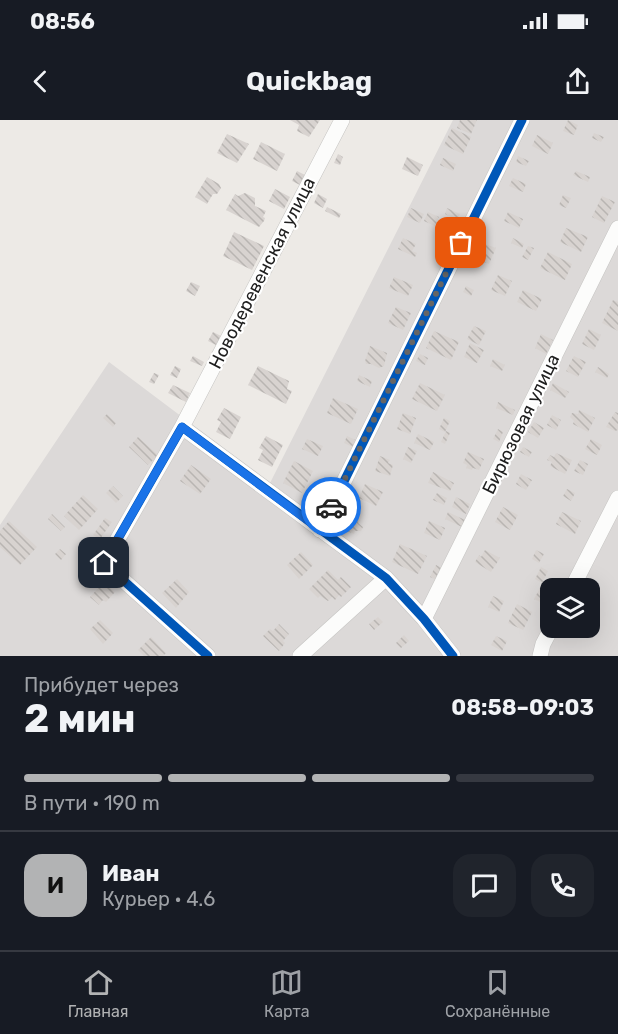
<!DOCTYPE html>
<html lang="ru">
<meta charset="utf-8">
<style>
:root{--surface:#171b24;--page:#20242c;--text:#f1f3f6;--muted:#9ea1a6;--line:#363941;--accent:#b2b3b4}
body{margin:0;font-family:Rubik,sans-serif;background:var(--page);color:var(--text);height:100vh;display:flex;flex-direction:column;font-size:22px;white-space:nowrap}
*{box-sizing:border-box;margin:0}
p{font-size:20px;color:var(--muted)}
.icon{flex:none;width:33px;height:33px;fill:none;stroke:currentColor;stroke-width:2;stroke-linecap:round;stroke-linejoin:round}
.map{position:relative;height:536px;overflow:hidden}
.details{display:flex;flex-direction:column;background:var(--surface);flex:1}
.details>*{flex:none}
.tools{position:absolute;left:540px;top:458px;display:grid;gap:12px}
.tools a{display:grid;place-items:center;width:60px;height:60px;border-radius:12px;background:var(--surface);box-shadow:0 6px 24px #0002;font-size:30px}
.pin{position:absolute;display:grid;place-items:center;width:51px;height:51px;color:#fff;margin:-26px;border-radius:12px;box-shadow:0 3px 9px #0006}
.courier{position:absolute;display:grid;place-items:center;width:60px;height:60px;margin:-30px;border:4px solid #1a73e8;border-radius:50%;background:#fff;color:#222;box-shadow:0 2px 8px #0007}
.head em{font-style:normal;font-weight:700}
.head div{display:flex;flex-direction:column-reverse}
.head{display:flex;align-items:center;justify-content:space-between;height:102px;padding:0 24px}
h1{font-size:39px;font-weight:700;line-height:45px}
.bar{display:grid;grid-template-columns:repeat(4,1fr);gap:9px 6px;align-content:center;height:72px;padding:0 24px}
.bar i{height:8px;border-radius:4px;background:var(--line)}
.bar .on{background:var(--accent)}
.bar p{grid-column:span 4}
.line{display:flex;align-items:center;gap:15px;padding:0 24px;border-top:2px solid var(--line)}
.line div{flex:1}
.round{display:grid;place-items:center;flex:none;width:63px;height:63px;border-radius:18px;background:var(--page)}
.status{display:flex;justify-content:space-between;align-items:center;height:42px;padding:0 30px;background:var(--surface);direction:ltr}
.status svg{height:16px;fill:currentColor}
header{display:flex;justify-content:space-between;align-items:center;height:78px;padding:0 24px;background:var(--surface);font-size:27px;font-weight:700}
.menu{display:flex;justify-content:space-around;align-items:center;height:84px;border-top:2px solid var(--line);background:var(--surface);font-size:16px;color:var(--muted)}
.menu a{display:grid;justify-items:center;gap:3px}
.menu .on{color:var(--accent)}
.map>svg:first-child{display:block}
.residential{fill:#dcd9d8;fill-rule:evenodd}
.building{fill:url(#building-back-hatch)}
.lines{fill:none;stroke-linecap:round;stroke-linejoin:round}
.minor-casing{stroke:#c5c4c2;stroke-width:16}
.minor{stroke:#fcfcfb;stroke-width:15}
.cycleway-casing{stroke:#fff;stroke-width:13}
.cycleway{stroke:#0057b8;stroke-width:9}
.done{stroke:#666564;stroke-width:6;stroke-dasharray:0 10.8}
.route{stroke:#1a73e8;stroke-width:8}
.labels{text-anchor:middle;stroke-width:4.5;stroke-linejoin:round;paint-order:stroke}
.street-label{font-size:18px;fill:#1e1e1e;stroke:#fff}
</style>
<div class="status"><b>08:56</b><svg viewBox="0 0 49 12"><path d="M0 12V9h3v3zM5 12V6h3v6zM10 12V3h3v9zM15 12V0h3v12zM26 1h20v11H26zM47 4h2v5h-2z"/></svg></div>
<header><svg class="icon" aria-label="back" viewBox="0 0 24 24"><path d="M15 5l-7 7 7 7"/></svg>Quickbag<svg class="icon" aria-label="share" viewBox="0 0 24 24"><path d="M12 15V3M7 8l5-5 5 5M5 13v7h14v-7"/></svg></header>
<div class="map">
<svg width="618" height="536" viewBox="0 0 618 536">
<defs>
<pattern id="building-back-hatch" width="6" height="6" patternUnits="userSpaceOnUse" patternTransform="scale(1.5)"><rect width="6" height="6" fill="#d8d3d0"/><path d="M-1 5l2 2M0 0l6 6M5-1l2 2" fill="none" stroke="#b9b5b2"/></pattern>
</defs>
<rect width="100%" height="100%" fill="#edeae6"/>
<path class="residential" d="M453,0H618V536H0V405L109,242L270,363ZM550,468H590V507H550Z"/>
<path class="building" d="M290,0H320L309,17L297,11L299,5Z
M460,0H477L471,14L457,8Z
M568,0L578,5L574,15L563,11Z
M452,8L471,17L463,34L444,25Z
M594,13L604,17L601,22L592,18Z
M227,14L249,24L237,43L217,33Z
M537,15L553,23L548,34L532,26Z
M261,22L285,34L277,51L253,39Z
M338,34L343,37L340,45L334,43Z
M518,36L529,41L526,46L516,42Z
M407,37L423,45L418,56L402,49Z
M443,38L456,44L453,51L440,45Z
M297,51L305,55L300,65L292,61Z
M576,51L590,57L588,62L573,55Z
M207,57L219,64L221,68L217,74H213L207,84L195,77Z
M513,58L526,64L523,72L509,66Z
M275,69L290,77L284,89L269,81Z
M245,73L255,78V86L266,91L263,97L265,98L264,101L259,107L226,90L235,74L238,76Z
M318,74L327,79L323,88L314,83Z
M563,75L571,78L566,88L559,85Z
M602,76L615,82L604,103L592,97Z
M327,87L341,94L339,98L325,91Z
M411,88L424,94L420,103L407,97Z
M447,88L460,94L457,100L445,94Z
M428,92L439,97L435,106L424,101Z
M508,92L523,99L519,108L504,101Z
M443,104L450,107L443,122L436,119Z
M566,108L588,117L581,132L560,122Z
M234,112L264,126L252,150L223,136Z
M403,118L416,124L412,131L417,133L415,137L398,129Z
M513,118L524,124L522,128L511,123Z
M485,124L496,128L489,144L478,140Z
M528,126L534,128L528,140L522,137Z
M548,132L572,144L565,160L540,148Z
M498,155L512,161L505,176L491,170Z
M394,157L413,165L408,176L389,168Z
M191,162L200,166L195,176L186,171Z
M466,166L474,170L471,176L463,172Z
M523,170L542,179L536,191L517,182Z
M613,180L618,182V211L602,203Z
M396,187L411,193L403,210L388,203Z
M474,206L486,211L479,225L467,219Z
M589,209L601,215L594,230L582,224Z
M434,211L459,222L451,240L426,228Z
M213,212L221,216L216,225L208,221Z
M541,214L553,220L546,234L535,228Z
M470,223L484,230L477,243L464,237Z
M370,226L387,233L384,246L379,248L371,244H366L365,241Z
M420,234L428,238L425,245L416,241Z
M193,236L204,242L202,246L190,241Z
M574,236L586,242L578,257L566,251Z
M493,239L505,245L502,251L490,246Z
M175,246L181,249L177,258L170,255Z
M258,246L289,261L287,269L292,271L286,284L248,265Z
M598,247L609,254L607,258L595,252Z
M154,253L159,255L154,264L149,262Z
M359,255L372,261L370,267L357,261Z
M420,263L445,275L437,291L412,279Z
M553,263L569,272L565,278L550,270Z
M173,265L190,273L186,282L168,273Z
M333,278L358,289L351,304L327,293Z
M498,282L515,290L513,295L496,288Z
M224,288L241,297L230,319L216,312L221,302L217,300Z
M579,290L595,298L588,312L573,304L574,301L570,297L572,293L578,294Z
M615,292L618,293V310L615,311L606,307Z
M403,293L416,298L410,314L397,309Z
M107,294L116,303L113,307L103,298Z
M552,295L561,300L556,310L547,305Z
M444,298L450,301L445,312L439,309Z
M534,302L544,308L538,318L528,312Z
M498,309L503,312L499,322L493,319Z
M446,311L450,313L445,324L441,322Z
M418,314L434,322L430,330L414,323Z
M266,316L283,325L272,347L258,340L263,330L259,328Z
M347,316L360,322L357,329L344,323Z
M138,317L158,335L148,345L129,327Z
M307,319L323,326L318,336L302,329Z
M591,319L602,325L597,335L585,329Z
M408,327L417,331L411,343L403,339Z
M523,327L532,332L529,337L520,332Z
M468,332L484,339L479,350L473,348L472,350L466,348L467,345L463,343Z
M556,333L572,340L565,354L550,346L552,342L547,340L550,335L554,337Z
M380,336L390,340L388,343L393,345L390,356L375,351Z
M580,340L588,344L583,355L574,351Z
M294,341L313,351L302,373L283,363Z
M191,345L211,359L200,374L180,361Z
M433,352L454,363L450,371L428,363Z
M521,354L532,360L526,370L516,364Z
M365,364L383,372L376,386L359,378Z
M113,366L123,376L116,383L106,373Z
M567,369L575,373L571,381L563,376Z
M437,373L447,378L444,385L433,380Z
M83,375L98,389L79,410L64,396Z
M456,377L470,384L466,394L452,387Z
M503,387L518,395L510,410L495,402Z
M448,392L465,400L462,407L445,399Z
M562,392L581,401L575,414L556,404Z
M346,393L360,400L358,403L363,407L361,411H355L354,414L340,408Z
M52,394L65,407L61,411L48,399Z
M105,398L112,402L100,419L93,415Z
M9,401L37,427L20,445L0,427V411Z
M429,401L445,408L440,420L424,413Z
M400,424L427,436L418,454L392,442Z
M60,429L66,434L61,440L55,434Z
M485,430L500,438L491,452L475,442L479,435L481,437Z
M536,430L544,434L539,443L532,439Z
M301,432L313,445L299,459L287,445Z
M436,445L442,448L437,460L430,457Z
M541,447L548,451L542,463L535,459Z
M328,450L338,460L341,457L351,467L341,477L339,475L335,480L332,477L328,481L320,476L318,478L309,469Z
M177,459L189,472L176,488L162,473Z
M104,462L115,472L106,482L103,480L99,485L90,477Z
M540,468L550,474V487L534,479Z
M493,476L504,481L499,492L488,487Z
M517,484L532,492L523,510L508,503Z
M378,497L383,502L374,510L369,504Z
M100,500L113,513L103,524L90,509Z
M279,504L289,514L283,521L285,523L279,531L263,516L270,509L273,511Z
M404,515L409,521L401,528L396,523Z
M496,516L507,521L502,531L491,525Z
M151,517L166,533L163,536H144L138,530Z"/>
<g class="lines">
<g class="minor-casing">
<path id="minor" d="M182,307L342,0
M320,410L522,0
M572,468L618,378
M424,499L618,108
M208,536L104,443L182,307L386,458L424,499L453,536
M300,536L386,458
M540,536L543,524L552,507"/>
</g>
<use href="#minor" class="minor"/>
<g class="cycleway-casing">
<path id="cycleway" d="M320,410L522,0
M208,536L104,443L182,307L386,458L424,499L453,536"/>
</g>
<use href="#cycleway" class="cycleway"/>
</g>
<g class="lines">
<path class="done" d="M331,387L461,123"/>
<path class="route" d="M104,443L182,307L320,410L331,387"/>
</g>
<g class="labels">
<g class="street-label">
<text transform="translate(262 153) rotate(-63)" y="6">Новодеревенская улица</text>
<text transform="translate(521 304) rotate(-64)" y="6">Бирюзовая улица</text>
</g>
</g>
</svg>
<div class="tools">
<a><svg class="icon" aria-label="layers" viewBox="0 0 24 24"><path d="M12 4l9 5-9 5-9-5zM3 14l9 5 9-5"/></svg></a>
</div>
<div class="pin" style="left:461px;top:123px;background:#ea580c"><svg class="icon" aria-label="bag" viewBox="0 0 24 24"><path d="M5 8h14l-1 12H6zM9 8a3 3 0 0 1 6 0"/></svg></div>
<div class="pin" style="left:104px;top:443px;background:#1f2937"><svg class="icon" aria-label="home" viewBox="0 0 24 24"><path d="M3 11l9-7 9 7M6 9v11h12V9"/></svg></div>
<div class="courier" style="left:331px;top:387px"><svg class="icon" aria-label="car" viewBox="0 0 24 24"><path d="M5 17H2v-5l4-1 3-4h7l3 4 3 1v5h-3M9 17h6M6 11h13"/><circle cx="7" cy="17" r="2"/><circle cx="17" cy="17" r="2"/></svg></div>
</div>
<section class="details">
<div class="head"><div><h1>2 мин</h1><p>Прибудет через</p></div><em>08:58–09:03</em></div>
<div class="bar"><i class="on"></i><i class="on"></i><i class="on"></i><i></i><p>В пути · 190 m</p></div>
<div class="line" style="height:108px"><b class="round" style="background:var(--accent);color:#111">И</b><div><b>Иван</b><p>Курьер · 4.6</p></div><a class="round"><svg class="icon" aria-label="chat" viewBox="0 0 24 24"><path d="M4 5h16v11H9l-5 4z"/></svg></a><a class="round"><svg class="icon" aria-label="phone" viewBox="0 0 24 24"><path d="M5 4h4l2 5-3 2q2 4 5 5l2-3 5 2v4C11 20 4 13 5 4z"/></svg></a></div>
</section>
<nav class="menu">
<a class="on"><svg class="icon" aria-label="home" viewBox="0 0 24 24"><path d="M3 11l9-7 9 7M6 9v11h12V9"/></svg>Главная</a>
<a><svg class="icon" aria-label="map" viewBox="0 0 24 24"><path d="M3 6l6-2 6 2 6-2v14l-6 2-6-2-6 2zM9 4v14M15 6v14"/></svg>Карта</a>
<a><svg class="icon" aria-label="saved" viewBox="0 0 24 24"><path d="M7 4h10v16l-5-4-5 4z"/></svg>Сохранённые</a>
</nav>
